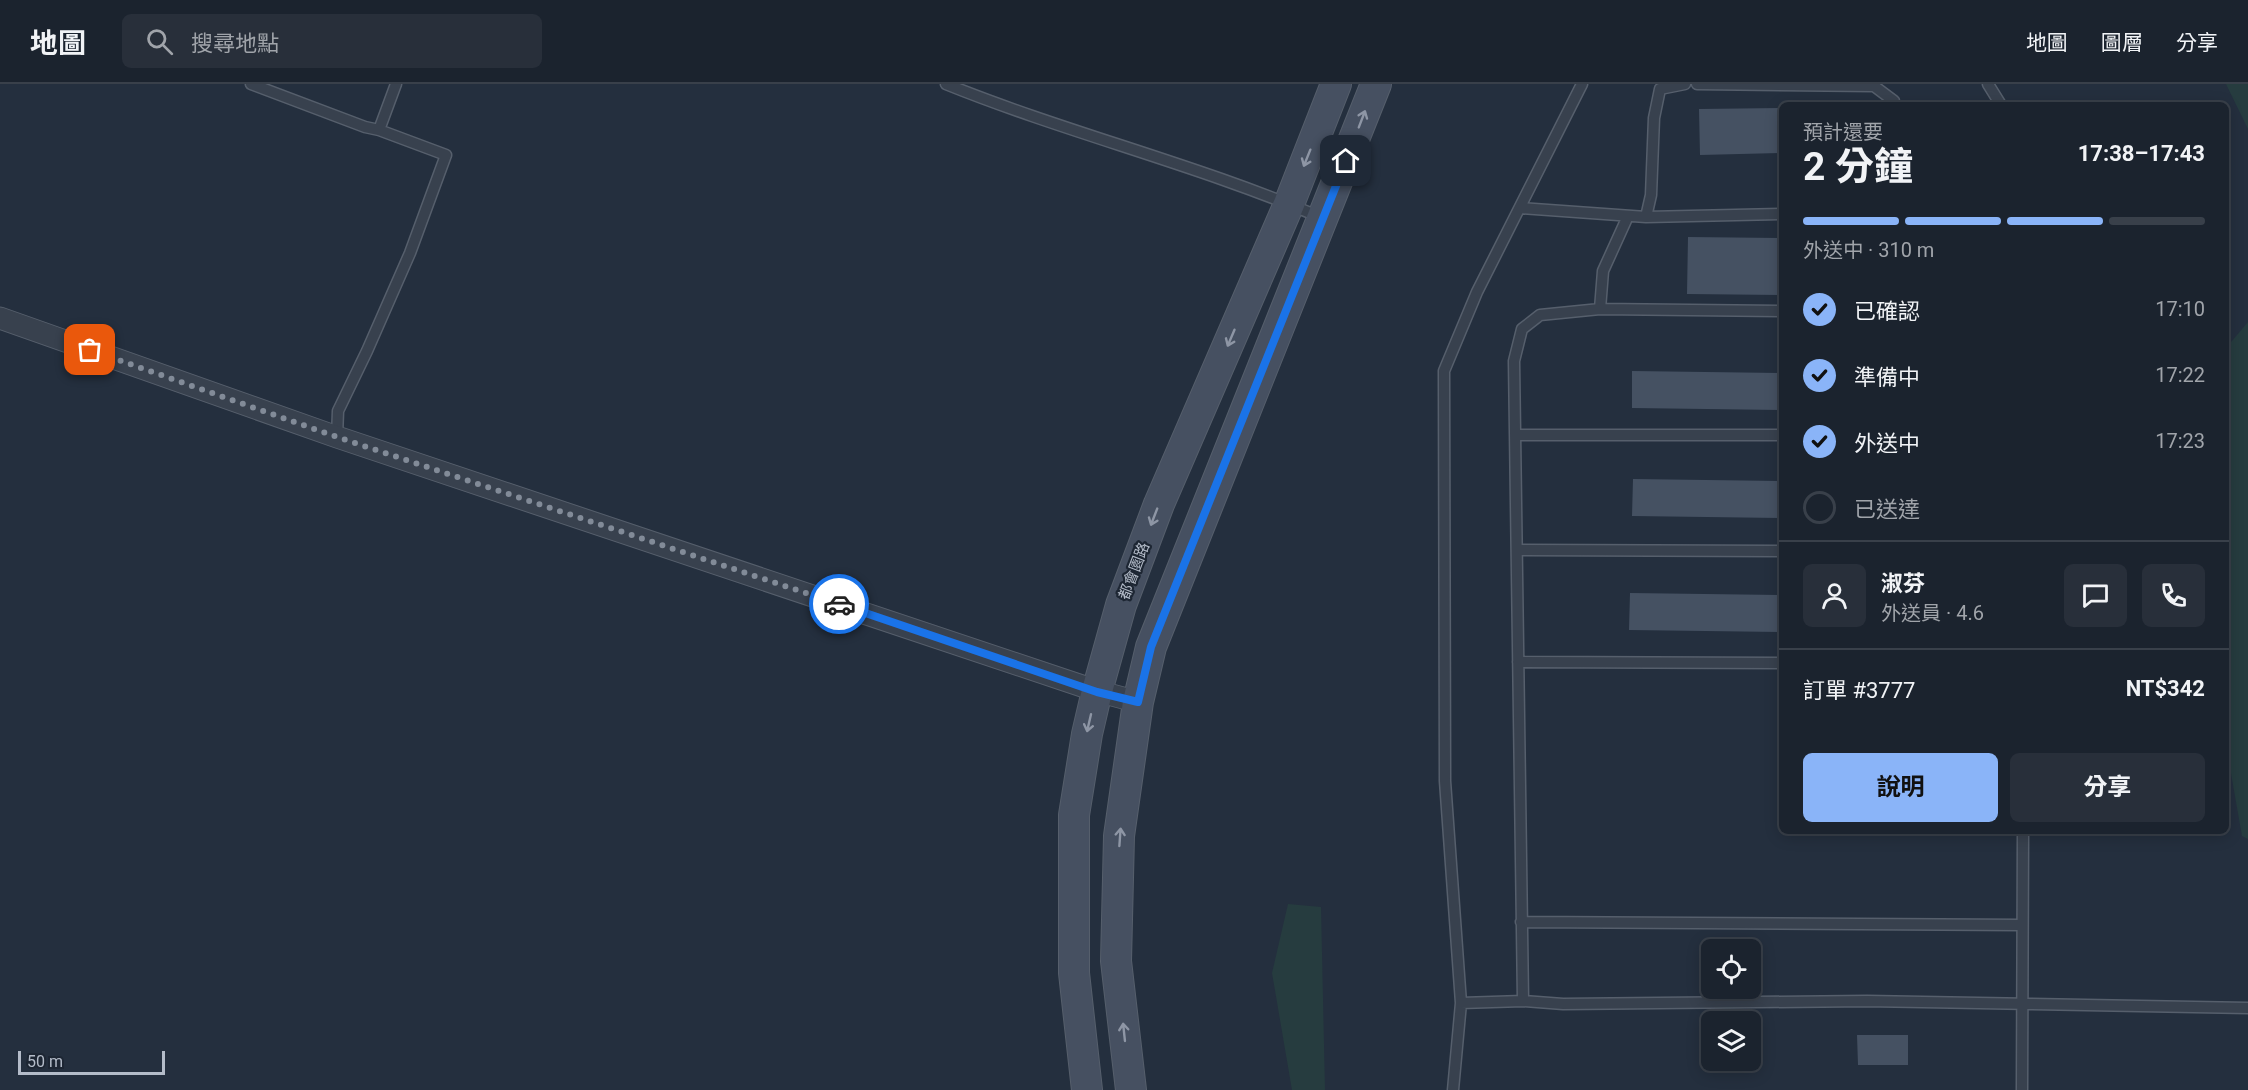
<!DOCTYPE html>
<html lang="zh-TW">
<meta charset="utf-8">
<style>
:root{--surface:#1b232e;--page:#282f3a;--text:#f1f3f6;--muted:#a0a4aa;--line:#39404a;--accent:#8ab4f8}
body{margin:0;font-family:Roboto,"Noto Sans TC",sans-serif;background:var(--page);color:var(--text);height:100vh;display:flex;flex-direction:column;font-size:22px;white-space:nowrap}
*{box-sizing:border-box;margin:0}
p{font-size:20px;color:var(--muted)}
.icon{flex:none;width:33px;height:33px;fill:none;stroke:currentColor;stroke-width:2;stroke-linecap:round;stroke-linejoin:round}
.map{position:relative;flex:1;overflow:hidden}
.sheet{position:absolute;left:1779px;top:18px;width:450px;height:732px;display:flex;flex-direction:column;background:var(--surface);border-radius:9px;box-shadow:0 3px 15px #0003,0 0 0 2px var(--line)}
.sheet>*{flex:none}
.fabs{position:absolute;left:1701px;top:855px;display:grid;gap:12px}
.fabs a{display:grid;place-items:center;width:60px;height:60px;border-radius:9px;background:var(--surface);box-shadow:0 3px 15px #0003,0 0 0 2px var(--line);font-size:30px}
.scale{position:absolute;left:18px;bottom:15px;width:147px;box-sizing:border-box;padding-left:6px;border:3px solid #b4bcc9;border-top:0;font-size:16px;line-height:21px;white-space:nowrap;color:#b4bcc9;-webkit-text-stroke:4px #1d2633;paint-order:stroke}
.pin{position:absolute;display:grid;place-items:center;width:51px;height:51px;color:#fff;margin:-26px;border-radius:12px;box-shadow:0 3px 9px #0006}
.courier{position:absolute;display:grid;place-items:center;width:60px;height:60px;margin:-30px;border:4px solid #1a73e8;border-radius:50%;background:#fff;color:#222;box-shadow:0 2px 8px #0007}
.head em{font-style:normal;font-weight:700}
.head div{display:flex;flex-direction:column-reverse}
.head{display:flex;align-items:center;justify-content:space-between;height:102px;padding:0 24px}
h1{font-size:39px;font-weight:700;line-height:45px}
.bar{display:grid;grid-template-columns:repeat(4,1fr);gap:9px 6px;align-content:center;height:72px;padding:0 24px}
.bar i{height:8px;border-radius:4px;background:var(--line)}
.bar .selected{background:var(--accent)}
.bar p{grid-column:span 4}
.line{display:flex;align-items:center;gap:15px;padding:0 24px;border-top:2px solid var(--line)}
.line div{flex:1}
.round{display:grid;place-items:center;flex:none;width:63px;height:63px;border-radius:9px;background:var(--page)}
ol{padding:0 24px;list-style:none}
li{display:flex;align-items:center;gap:18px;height:66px}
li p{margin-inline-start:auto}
li .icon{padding:6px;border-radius:50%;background:var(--accent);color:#111;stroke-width:4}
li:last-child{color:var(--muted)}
li i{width:33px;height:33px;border:3px solid var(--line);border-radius:50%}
.cta{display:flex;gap:12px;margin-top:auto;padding:12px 24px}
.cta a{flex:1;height:69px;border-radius:9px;background:var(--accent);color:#111;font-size:24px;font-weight:700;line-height:69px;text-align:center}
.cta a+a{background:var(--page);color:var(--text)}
header{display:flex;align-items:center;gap:36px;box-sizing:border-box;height:84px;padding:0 30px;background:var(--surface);border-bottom:2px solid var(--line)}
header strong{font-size:28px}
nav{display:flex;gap:33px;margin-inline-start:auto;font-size:21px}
.search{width:420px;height:54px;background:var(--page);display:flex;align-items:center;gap:15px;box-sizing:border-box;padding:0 21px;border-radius:9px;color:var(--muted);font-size:22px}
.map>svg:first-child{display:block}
.green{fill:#263c3f}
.building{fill:#455162}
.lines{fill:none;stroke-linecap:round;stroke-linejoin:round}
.lane-casing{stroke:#565f6c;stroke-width:13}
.street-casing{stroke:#565f6c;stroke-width:23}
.secondary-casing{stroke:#565f6c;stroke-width:32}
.lane{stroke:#38414e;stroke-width:10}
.street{stroke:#38414e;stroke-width:21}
.secondary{stroke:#465061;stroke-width:30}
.oneway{stroke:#8e96a5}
.done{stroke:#828b98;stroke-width:6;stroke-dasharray:0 10.8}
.route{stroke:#1a73e8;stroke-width:8}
.labels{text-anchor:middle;stroke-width:4.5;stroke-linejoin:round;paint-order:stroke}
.street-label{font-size:15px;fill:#b4bcc9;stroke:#1d2633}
</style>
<header>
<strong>地圖</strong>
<div class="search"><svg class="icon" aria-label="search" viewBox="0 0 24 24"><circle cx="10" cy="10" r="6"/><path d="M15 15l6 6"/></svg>搜尋地點</div>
<nav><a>地圖</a><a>圖層</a><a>分享</a></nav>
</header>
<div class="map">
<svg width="2248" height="1006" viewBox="0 0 2248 1006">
<rect width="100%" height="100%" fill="#242f3e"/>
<path class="green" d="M2226,0H2248V45Z
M2248,238V755L2242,752L2226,661V264Z
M1288,820L1321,823L1325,1006H1292L1272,889Z"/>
<path class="building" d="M1782,24V69L1700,71L1699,25Z
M1688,153L1782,154V211L1687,210Z
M1632,287L1782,289V326L1632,324Z
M1633,395L1782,397V434L1632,432Z
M1630,509L1782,511V548L1629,546Z
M1857,951H1908V981H1858Z"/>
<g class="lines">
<g class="lane-casing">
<path id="lane" d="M251,0L365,43L379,46L396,0
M946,0C1070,50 1199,81 1322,134
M1697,0L1874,2L1894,17V21
M1988,0L2001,21
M1520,124L1646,133L1782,130
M1646,133L1651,111L1654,34L1660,5L1685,0
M1600,225L1782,227
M1515,351H1782
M337,353L338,327L367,267L410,169L446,71L379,46
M1517,466L1782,467
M1518,578L1782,579
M1521,838L2022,841
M1523,917L1514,277L1522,245L1540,231L1600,225L1603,187L1628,132
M1461,919L1523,917L1563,920L1867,917L2248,924
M1453,1006L1461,919L1445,697L1444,287L1477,208L1582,0
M2022,1006L2023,747"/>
</g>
<g class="street-casing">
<path id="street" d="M0,234L337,353L1097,607L1138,618"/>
</g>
<g class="secondary-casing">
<path id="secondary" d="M1087,1006L1074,889V731L1087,650L1097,607L1121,521L1159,420L1289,120L1336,0
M1131,1006L1116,877L1119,752L1138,618L1151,563L1376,0"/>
</g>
<use href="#lane" class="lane"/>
<use href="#street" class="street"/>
<use href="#secondary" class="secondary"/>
</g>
<defs><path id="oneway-shaft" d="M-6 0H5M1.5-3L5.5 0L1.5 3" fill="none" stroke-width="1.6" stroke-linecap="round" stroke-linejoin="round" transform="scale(1.5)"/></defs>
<g class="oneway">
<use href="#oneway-shaft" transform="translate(1362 35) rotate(-69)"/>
<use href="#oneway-shaft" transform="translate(1307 74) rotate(112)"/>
<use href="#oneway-shaft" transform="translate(1231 254) rotate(113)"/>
<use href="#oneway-shaft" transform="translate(1154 433) rotate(111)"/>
<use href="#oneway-shaft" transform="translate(1089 639) rotate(103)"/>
<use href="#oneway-shaft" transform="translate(1120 753) rotate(-86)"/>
<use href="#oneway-shaft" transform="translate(1124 948) rotate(-96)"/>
</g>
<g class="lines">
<path class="done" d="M90,266L337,353L839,520"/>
<path class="route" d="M839,520L1097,608L1138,618L1151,563L1346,77"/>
</g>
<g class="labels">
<g class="street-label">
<text transform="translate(1134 487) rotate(-69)" y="5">都會園路</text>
</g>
</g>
</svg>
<div class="fabs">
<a><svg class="icon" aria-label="locate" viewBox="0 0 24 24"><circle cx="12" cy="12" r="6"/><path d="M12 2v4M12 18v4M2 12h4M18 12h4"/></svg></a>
<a><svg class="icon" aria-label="layers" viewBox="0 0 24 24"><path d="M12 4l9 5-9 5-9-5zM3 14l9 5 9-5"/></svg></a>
</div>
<div class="scale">50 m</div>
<div class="pin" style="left:90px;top:266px;background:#ea580c"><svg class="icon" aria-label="bag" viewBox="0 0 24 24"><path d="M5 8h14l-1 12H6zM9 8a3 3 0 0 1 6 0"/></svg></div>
<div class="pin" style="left:1346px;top:77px;background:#1f2937"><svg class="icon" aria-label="home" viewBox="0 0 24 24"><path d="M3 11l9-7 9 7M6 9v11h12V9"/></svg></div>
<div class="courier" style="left:839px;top:520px"><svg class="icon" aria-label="car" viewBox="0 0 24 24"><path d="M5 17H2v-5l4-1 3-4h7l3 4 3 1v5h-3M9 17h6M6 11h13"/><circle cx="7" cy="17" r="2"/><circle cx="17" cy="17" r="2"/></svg></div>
<section class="sheet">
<div class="head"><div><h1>2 分鐘</h1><p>預計還要</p></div><em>17:38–17:43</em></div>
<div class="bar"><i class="selected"></i><i class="selected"></i><i class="selected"></i><i></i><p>外送中 · 310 m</p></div>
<ol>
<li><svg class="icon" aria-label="check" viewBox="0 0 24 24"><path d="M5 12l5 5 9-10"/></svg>已確認<p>17:10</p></li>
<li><svg class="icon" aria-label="check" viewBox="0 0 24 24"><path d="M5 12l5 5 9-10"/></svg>準備中<p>17:22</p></li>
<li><svg class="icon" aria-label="check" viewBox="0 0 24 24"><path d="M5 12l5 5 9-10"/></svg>外送中<p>17:23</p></li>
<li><i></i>已送達</li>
</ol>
<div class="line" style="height:108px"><a class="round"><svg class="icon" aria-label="person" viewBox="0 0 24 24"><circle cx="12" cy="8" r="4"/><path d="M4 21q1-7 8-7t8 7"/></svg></a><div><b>淑芬</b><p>外送員 · 4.6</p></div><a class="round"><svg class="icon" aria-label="chat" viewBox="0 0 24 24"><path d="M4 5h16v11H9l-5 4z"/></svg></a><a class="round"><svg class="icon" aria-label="phone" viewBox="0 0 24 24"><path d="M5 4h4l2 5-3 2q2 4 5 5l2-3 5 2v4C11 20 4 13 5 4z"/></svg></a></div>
<div class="line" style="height:78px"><div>訂單 #3777</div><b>NT$342</b></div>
<div class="cta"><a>說明</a><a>分享</a></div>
</section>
</div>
